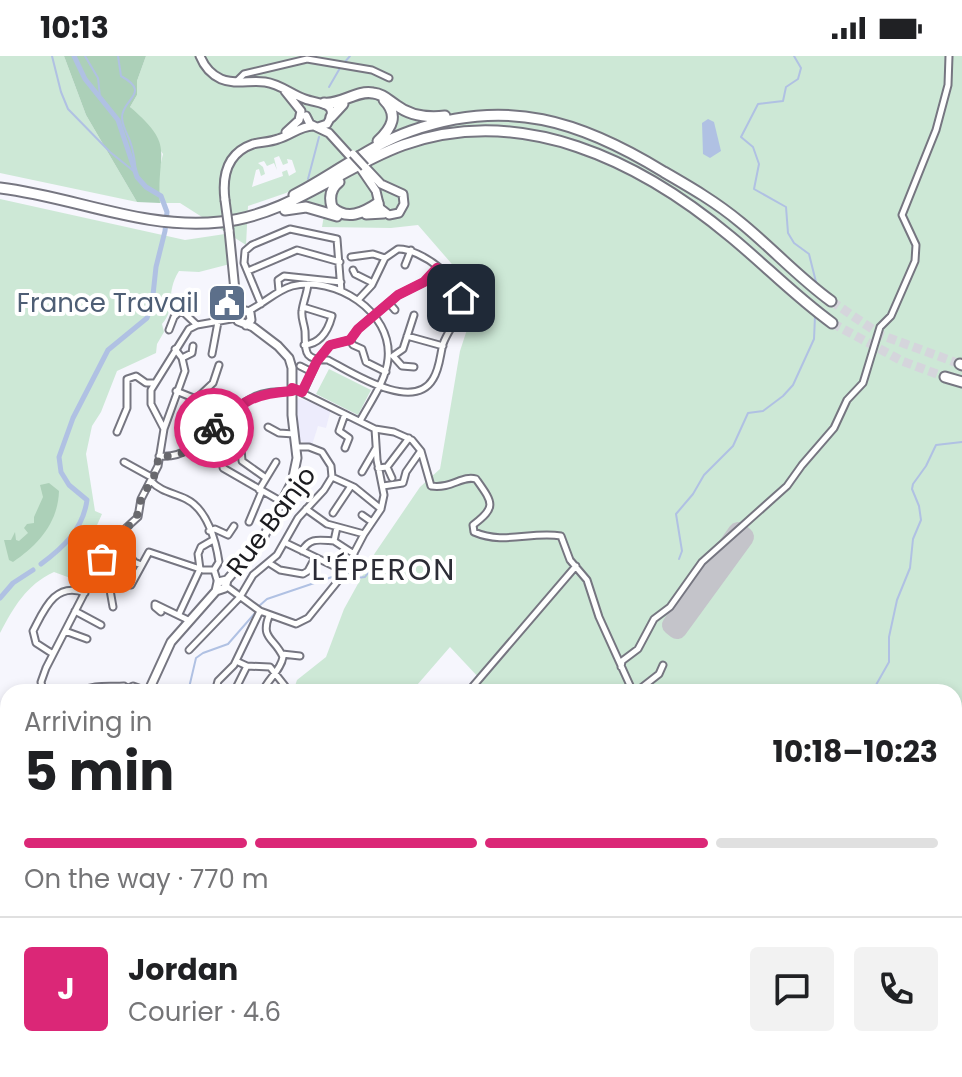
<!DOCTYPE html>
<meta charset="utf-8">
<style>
:root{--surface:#fff;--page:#f2f2f2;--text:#202124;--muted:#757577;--line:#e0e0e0;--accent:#db2777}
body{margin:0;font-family:Poppins,sans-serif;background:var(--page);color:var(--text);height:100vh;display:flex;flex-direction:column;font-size:30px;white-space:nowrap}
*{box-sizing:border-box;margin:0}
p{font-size:26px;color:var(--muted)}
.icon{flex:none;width:44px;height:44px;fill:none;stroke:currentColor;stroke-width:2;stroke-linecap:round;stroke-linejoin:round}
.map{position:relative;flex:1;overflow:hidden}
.drawer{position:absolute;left:0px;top:628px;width:962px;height:394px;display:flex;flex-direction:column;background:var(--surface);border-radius:24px 24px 0 0;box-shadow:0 4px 12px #0003}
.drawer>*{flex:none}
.pin{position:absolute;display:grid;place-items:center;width:68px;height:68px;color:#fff;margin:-34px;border-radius:16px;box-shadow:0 4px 12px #0006}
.courier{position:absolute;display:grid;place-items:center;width:80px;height:80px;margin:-40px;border:6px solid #db2777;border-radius:50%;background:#fff;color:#222;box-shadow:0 2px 10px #0007}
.overview em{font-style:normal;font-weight:700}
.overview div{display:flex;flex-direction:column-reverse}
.overview{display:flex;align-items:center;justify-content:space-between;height:136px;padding:0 24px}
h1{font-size:52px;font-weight:700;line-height:60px}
.bar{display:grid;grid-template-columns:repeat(4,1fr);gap:12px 8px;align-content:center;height:96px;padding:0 24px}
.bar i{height:10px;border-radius:6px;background:var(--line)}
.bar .current{background:var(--accent)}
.bar p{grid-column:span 4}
.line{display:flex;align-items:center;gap:20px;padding:0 24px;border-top:2px solid var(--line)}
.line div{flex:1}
.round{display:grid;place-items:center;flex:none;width:84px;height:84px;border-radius:8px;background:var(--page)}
.status{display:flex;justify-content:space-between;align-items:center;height:56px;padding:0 40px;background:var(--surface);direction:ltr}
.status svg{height:22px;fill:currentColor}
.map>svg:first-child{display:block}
.built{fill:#edecfc}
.green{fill:#cde8d6;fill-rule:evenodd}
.forest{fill:#acd0b8}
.water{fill:#b0c1e3}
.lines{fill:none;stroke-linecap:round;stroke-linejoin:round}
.stream{stroke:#b0c1e3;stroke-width:2}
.river{stroke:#b0c1e3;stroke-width:5}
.runway{stroke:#c4c4ca;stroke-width:20}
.highway-tunnel{stroke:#d5d5dc;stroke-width:9;stroke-dasharray:9 4.5;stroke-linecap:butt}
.minor-casing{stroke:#767681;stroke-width:9}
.major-casing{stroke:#767681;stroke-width:11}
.highway-casing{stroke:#767681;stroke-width:13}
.minor{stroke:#fff;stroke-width:5}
.major{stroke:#fff;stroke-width:7}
.highway{stroke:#fff;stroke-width:9}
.major-bridge-casing{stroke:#767681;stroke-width:11;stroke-linecap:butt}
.major-bridge{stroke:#fff;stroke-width:7}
.done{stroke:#68686d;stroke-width:8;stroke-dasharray:0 14.4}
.route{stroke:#db2777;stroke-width:10}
.labels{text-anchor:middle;stroke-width:8;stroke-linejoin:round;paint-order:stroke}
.service-label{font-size:26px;fill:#4e5e75;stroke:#fff;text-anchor:end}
.street-label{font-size:26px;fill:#1b1b1f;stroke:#fff}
.quarter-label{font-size:30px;letter-spacing:2px;fill:#2d2d36;stroke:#fff}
</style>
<div class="status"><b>10:13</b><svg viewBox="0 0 49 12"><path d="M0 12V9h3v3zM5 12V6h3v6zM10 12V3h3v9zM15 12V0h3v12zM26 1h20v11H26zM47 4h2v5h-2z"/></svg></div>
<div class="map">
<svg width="962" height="1021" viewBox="0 0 962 1021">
<rect width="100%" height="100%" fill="#f6f6fd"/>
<path class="built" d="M298,342L331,353L326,372L318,370L312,389L298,384L294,357Z"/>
<path class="green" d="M0,0H64L86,59L137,146L0,117Z
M146,0H962V663L954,669V636H470L480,623L450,591L411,636H293L297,624L326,601L344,553L375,497L420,431L440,413L460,295L475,249L464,222L418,169L391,172L322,171L325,153L290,149L312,141L326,132L322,119L286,137L248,150L246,189L180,147H160L158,119L163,98L130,51L137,39V25ZM279,100L283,109L288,107L287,103L292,104L296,116L289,120L287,114L282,116L283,120L252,131L256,114L259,113L261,120L265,118L263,111L258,107L264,105L267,110L274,107L277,114L274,102Z
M0,143L185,184L225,178L230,208L199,216L179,215C165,237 176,253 162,268L164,276L157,288L156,297L117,315L101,356L92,370L86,398L95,455L102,458L73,523L54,516C26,529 14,551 0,577Z
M329,313L371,334L358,359L316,338Z
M954,882L962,883V1013L943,1019L941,1016L925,1018L923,1014H954V938L959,934L954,930Z"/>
<path class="forest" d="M64,0H146L137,25V39L130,51C177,91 156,95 160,147L137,146L86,59Z
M49,427L59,435C58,467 38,489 13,506L9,504L4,484H11L15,476L16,484L19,485L28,477L24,472L27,468L34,467V461L43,441L40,429Z"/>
<path class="water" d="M708,63L714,66L721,95L710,102L703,98L702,67Z"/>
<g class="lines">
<path class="stream" d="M52,0L61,36L68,53L110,96L136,117
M85,0L98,22L100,41
M118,0L121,20C152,37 122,43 122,61C122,70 127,77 130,85C134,96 135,105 136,117
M794,0L801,12L798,23L786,31L783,45L758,48L741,81L753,91L759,108L754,133L786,151L788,177L794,187L809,198L817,230
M344,7L350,0
M329,31L340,12
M308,123L319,81
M679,503L682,495L676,458L693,438L704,419L733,390L748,357L763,355L783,340L793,329L814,283L815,260
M347,517L356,522L365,521L377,505
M259,550L267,543L338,519
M188,636L196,602L203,597L228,588L256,556
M872,636L889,606V581L897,544L910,512L913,483L921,464L919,450L912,433L913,428L926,410L936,389L962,386"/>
<path class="river" d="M41,508C64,491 83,473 87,444L69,429L61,416L59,401L73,362L108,294L147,262L152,248L156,211L165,175L167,156L161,140L146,131L137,121L118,64L85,23L74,0
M0,542L13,527L33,514"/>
<path class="runway" d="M738,476L744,481L677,573L672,569Z"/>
<path class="highway-tunnel" d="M831,245L881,279L960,308
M832,267L902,305L945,321"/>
<g class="minor-casing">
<path id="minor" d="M237,25L244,18L307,3L372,14L389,22
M351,201L373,198L385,202
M405,209L411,194
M353,214L355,218L373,227
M248,215L297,194L340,206
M308,228C307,238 303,246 302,255C301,262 304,267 305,275C306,295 302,304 328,304C351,316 413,357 433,323C440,312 440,299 443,288C448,274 459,263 461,249C465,224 419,192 398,193L385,202L372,229L358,244
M279,235L278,224L284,220L341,226
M389,247L395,254
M441,247L460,253
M261,248L244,207L245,195L252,189L290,173L337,183L341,235
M303,251L332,260C328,275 320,288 304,289
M248,255C264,248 275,235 292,230C334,219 393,255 388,303C386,325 370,346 360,365
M438,262L444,234
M169,274L174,261L181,254L197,269
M407,280L443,290
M350,284L353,289L362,293L366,306L386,316
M212,298L218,266
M393,300L403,293L414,259
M393,300L402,310L414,311
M182,302L192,297L193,290
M300,310L312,316
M292,332L375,373L394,376L412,384L421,395L431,430C452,433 462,419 476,423C493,447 497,451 473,469L474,476C504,489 531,475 561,480L570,504L587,524L599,561L633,636
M176,335L196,343L213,327L219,309
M303,336L317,305L330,289L350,284L358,273L398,239L424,226L437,212
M192,359L196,343
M228,360L243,369L240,379L242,405L266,422
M217,369L222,375L223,412L282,446
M268,371L279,377L294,378
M164,373L185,315L182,302L175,293
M117,376L127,352V323L136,320L146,327H155
M202,383L197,379L218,339
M345,392L349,382L339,375L345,358
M159,400C198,405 221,356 254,341C266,335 279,336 292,335
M124,406L153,422
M387,411L392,422
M378,412L387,411L409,382
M362,416L376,392
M332,421L354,431L381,453
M151,425C161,436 174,437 186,443C207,453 216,485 219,506L214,514L218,527
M383,430L403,427L406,416L420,396
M259,434L276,406
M306,453L327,468L364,478
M333,457L351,430
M362,459L372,466
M249,466L262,435
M337,471L334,485L354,498
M209,475L215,473L228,479L234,470
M122,487L134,506L141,509
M286,487L344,515
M302,495C310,481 319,484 334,485
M269,507L280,514L303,518L308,515L315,502
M96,515L131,529L149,496L203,514H214
M91,525L110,534L113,551
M226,530L260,555L296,568L308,562L342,520L364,478L381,453L384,439L377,404L375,373
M75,555L101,569
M161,556L155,551V548L188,564
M179,558L200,513L198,498L201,491L213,484
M65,575L87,583
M189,594L240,541L253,519L277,499L298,462L324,434L332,421L331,410L322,396L309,391H296
M53,598L36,587L33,575C44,554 55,525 85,537
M282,598L300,600
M236,605L247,610L270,611L285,630
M621,611L622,605L638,593L654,563L670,551L702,506L787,430L802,409L834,372L847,344L863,327L880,271L891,260L915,205L916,189L902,159L936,74L948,29L949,0
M263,635C268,623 281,614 283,601C275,582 260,583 269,560
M43,636L41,626L46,612L102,503L116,481L138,461L141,443L158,410L164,373L151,348V334L189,273L197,269L237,262
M78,636C95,628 108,631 124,630L127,633L133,630L147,635
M215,636L218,625L234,609L260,555
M234,636L247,610
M468,636L576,510
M636,636L659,618L663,609
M0,669L8,662
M2,688L8,684
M954,688L962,680
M954,715L962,707
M0,736L5,726L3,724
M954,736L962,729
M0,787L8,791
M954,819L962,792
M0,832L8,816
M954,849L962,855
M0,873L8,883
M8,901V910
M954,938L962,933
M0,939L8,942
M0,1005L5,983
M113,1014L114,1021
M537,1014L541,1021
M658,1014L663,1021
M876,1019L885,1014
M28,1021L29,1014
M56,1021L57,1014
M72,1021L73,1014
M151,1021L152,1014
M598,1021L601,1014
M664,1021L670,1014
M790,1021L796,1014"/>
</g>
<g class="major-casing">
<path id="major" d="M200,0C204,10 210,18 221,23C235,29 250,24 265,26C280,28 291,38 305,43C318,48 341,46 327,68L318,71
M285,35L301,55L299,64L286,76
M306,60L310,68L329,77L349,99
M361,113L376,135L380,152L389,159L399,157L404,148L403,138L381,128L365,111
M225,144C222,120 227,97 253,88C262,86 270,86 278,83C290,80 300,70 313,70
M238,258L246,255L250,257L251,264L246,269
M216,535L225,532L227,524L263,482L292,426L297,402L292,359V312L289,302L278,290L253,271L238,265L229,174
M149,634L171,586L216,535L218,526L227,524
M954,789L962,786
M954,882L962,883
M0,984L8,981
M188,1014L196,1016L209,1014
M629,1014H649
M753,1014V1021
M908,1014L921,1021
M920,1020L940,1019
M937,1021L962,1013"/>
</g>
<g class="highway-casing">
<path id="highway" d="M324,47C341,49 356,34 373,37C383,38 388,44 396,49C410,60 427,62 445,60
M331,61L343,48
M378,85C392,72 399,59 384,44
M339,126C331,132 329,141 332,151C347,165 363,157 378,147
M0,132C75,141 143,174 220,166C290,159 340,112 403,89C522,47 640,105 731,181C765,209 796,241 832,267
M294,139C334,119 368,90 411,75C507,41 581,65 664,116C690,131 716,146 740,166C771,191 799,222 831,245
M285,154L306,151L337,160
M366,158L384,157
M960,308L962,309
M945,321L962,326"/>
</g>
<use href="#minor" class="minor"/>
<use href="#major" class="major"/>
<use href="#highway" class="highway"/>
<g class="major-bridge-casing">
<path id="major-bridge" d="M353,98L365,111
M225,144L229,174"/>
</g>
<use href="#major-bridge" class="major-bridge"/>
</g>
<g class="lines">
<path class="done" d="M102,503L120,477L136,464L141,443L155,418L159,400C183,403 197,388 214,372"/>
<path class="route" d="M214,372C243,345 252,338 292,335V332L302,336L317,305L330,289L350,284L358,273L398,239L424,226L437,212L455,226L461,242"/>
</g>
<defs>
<g id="civic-square" transform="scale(2)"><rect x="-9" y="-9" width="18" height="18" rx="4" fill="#5c6f8a" stroke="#fff"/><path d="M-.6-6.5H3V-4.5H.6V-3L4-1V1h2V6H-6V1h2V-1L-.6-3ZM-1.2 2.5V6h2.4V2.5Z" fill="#fff"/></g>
</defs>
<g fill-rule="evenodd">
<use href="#civic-square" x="227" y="247"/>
</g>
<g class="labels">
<g class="service-label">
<text x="199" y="256">France Travail</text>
</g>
<g class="street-label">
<text transform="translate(271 465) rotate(-53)" y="9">Rue Banjo</text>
</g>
<g class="quarter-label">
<text x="384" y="524">L'ÉPERON</text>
</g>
</g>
</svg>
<div class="pin" style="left:102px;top:503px;background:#ea580c"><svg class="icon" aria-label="bag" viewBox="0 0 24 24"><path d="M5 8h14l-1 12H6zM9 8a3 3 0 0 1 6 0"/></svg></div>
<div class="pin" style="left:461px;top:242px;background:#1f2937"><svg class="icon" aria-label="home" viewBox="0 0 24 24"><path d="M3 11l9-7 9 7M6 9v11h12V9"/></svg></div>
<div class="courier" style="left:214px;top:372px"><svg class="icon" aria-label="bike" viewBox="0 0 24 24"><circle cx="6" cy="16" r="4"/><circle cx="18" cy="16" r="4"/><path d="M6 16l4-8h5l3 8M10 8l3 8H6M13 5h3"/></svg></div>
<section class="drawer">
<div class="overview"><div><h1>5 min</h1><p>Arriving in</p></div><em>10:18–10:23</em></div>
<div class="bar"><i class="current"></i><i class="current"></i><i class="current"></i><i></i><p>On the way · 770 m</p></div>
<div class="line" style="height:144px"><b class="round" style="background:var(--accent);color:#fff">J</b><div><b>Jordan</b><p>Courier · 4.6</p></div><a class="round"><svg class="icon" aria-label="chat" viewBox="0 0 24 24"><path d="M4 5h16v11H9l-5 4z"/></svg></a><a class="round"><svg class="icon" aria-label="phone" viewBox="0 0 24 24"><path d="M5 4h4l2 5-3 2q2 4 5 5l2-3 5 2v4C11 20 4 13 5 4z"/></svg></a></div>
</section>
</div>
